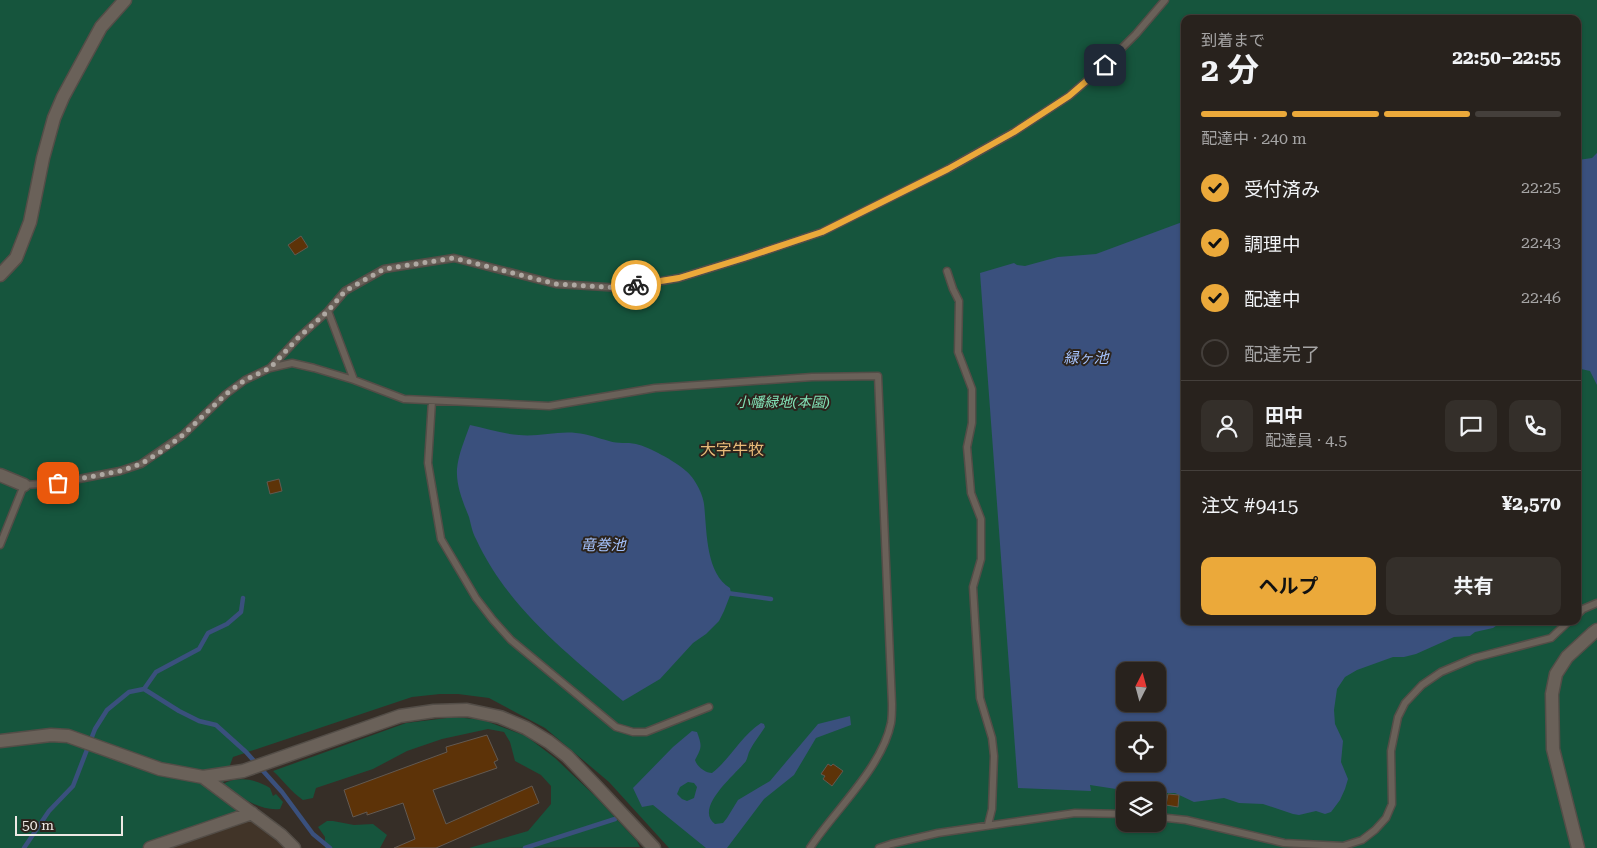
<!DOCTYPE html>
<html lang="ja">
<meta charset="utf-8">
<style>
:root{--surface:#28221d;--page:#342f2a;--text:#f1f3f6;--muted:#a5a4a4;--line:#443f3b;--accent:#eba93a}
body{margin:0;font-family:"Roboto Serif","Noto Sans JP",serif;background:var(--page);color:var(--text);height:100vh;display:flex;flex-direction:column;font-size:19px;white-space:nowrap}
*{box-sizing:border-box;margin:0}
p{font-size:16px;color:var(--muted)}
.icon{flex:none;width:28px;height:28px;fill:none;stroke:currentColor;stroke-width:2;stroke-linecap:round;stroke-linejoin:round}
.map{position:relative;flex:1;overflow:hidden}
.details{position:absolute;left:1181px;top:15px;width:400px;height:610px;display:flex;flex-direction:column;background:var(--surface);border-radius:10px;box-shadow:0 1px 4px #0004,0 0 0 1px var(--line)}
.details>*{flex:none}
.needle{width:32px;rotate:6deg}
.buttons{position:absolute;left:1116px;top:662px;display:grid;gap:10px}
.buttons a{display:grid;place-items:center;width:50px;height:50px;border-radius:10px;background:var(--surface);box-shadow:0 1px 4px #0004,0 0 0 1px var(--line);font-size:25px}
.scale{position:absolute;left:15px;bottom:12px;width:108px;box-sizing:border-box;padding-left:5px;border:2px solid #eee9e4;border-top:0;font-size:14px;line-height:18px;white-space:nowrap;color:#eee9e4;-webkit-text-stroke:4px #2c241d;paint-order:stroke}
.pin{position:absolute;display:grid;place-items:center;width:42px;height:42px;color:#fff;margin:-21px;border-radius:10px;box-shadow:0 2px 8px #0006}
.courier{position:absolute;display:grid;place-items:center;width:50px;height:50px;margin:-25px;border:4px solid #eba93a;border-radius:50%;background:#fff;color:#222;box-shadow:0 1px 6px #0007}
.head em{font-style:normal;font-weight:700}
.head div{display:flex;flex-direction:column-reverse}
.head{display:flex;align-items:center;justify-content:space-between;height:85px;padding:0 20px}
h1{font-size:32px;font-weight:700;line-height:38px}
.bar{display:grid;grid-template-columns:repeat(4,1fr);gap:8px 5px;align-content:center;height:60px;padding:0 20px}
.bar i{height:6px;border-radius:4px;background:var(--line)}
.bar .selected{background:var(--accent)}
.bar p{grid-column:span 4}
.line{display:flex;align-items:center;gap:12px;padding:0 20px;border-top:1px solid var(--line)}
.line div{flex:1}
.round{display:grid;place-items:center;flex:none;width:52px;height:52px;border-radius:10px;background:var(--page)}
ol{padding:0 20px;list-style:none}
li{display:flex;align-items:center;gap:15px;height:55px}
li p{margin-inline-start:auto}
li .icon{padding:5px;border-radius:50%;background:var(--accent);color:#111;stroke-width:4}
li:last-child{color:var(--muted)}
li i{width:28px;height:28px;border:2px solid var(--line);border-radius:50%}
.primary-button{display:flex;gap:10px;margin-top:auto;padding:10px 20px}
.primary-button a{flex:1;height:58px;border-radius:10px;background:var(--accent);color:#111;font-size:20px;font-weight:700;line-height:58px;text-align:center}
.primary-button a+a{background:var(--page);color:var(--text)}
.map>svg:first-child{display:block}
.built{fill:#413428}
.green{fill:#16553d;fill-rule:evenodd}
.water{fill:#3a507d;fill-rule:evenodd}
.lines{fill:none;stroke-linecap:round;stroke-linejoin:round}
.stream{stroke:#3a507d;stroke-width:4.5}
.building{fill:#5d3308;stroke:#625951}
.service-casing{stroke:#534d47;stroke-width:9}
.minor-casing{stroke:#534d47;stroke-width:15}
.service{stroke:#6a6159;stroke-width:6}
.minor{stroke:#6a6159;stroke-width:12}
.done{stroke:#aea8a2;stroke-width:5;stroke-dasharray:0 9}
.route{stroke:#eba93a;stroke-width:6}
.labels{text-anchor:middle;stroke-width:4;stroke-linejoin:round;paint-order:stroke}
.park-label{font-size:14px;font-style:italic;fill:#81e0b5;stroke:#2c241d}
.water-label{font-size:15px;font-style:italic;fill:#a5c2fc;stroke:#2c241d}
.quarter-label{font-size:16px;fill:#e9bb78;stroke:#2c241d}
</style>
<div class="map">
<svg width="1597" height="848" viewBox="0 0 1597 848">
<rect width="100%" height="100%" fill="#362e27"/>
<path class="built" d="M251,818L284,848H158Z"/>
<path class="green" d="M0,0H1597V848H669L609,782L545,728L489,698L458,694H440L412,697L233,757L223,784C238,776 256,779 270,788L273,796L276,794L283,802L280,809C258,811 242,797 224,786L241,815L142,848H0ZM1185,19H1578V621H1185ZM1125,671H1158V704H1125ZM1125,731H1158V764H1125ZM1125,791H1158V824H1125Z
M455,717L483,720L526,736L555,758L595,796L637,841L640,847L469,848L528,831L551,804V786L541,775L515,761L510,742L504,732L488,729L442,739L407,751L373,769L316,788L313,798L303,800C290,791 285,782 273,771L406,723Z
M327,821H333L354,825L373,824L387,835L380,848H325V837L318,827Z"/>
<path class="water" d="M1597,153V385L1590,371L1581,369L1578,374V160L1592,158Z
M1185,221V621H1503L1493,628L1475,632L1470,636L1454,637L1416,654L1404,657H1393L1357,670L1345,677L1337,689L1334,710L1335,724L1343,741L1341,762L1348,779L1345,789L1340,800L1331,812L1325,814L1316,811L1299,815L1293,814L1263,804L1239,803L1224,798L1194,802L1175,793H1166L1158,801V791H1125V795L1116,789L1090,785L1091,791L1018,788L980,273L1014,263L1017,265L1025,266L1058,257L1096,254ZM1158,671V704H1125V671ZM1125,731H1158V764H1125Z
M470,425C486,428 502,434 519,435C538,437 557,431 576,433C588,434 598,438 609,441C618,444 627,442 636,444C649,447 675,461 686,471C694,477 703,494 704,504C707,529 705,573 730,588L731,593L724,611L719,621L706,634L693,643L660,679L623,701C566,652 508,608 476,539C472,532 471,524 469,517C463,502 456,486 457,469C458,455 465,439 470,425Z
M850,716L851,725L816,738L794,775L764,799L727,848H706L653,805L642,807L633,788L673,747L692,731L697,732C702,746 702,747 695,760C697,767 706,773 712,773C731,758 741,736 761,723L764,724L765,727C760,735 754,742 750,750C748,753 748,757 746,761C737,773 693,808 715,824L723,823L727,818L738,800L770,781L818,724ZM688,782L694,783L697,787L694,798L687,801L682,799L677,794L680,787Z"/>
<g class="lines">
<path class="stream" d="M727,593L771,599
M144,689L179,711L199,721L216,725L246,752L282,792L313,834L330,848
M24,848L49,811L73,786L95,729L107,710L129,692L144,689L156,672L199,649L208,633L227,624L241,612L243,598
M525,848L615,819"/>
</g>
<path class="building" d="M301,236L308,247L295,255L288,245Z
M279,479L282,491L270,494L267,482Z
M487,735L498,760L494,762L497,768L433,790L446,824L532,786L539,803L436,848H394L415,839L403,803L367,815V812L353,817L344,790L447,752L446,747Z
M828,764L831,766L833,764L843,771L832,786L823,779L825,776L821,774Z
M1168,794L1179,795L1178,807L1166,805Z"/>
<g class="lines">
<g class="service-casing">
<path id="service" d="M947,271L953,289L959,301L958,352L972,389V423L967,447L971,493L981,519V559L973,587L975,620L980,698L992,738L994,756L992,809L988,825
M328,311L354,380
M270,368L298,338L328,311L345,291L384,269L454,258L556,284L622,288L679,278L744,258L822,232L948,169L1014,132L1069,96L1105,65L1136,34L1165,0
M432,401L428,463L441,539L476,598L493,620L511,640L616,727L633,732H646L709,707
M0,545L24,485L58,483L120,471L141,464L183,435L226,394L245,380L270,368L292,363L314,368L354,380L404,399L549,406L655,388L812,377L878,376L892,704C892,711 892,717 891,723C882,768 834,811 810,848
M1578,614L1583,609L1597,603
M1158,817L1186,820L1284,843L1343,846L1362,840L1375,830L1386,818L1392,804L1391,751L1398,717L1405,703L1422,685L1441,672L1474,658L1551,638L1569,621
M879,848L891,844L938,833L1075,813L1125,814"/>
</g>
<g class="minor-casing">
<path id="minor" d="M0,275L16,258L30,222L43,158L54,118L63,97L101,27L125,0
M0,475L24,485
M0,741L51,735L68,736L160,769L203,777L243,771L400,716L434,711L467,710L500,717L526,728L549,742L567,756L594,784L654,848
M203,777L281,835L294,848
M150,848L252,813
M1578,848L1553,749L1552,694L1556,674L1567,657L1593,633L1597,630"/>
</g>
<use href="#service" class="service"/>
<use href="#minor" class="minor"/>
</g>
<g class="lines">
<path class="done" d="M58,483L120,471L141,464L162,451L183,435L226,394L245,380L270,368L298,338L328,311L345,291L384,269L454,258L556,284L622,288L636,285"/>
<path class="route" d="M636,285L679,278L744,258L822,232L948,169L1014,132L1069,96L1105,65"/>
</g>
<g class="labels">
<g class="park-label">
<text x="783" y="407">小幡緑地(本園)</text>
</g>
<g class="water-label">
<text x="1086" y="363">緑ヶ池</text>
<text x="603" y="550">竜巻池</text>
</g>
<g class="quarter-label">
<text x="732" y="455">大字牛牧</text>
</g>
</g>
</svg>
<div class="buttons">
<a><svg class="needle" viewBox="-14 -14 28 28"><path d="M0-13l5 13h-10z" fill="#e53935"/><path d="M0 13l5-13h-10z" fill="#a5a4a4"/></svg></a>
<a><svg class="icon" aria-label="locate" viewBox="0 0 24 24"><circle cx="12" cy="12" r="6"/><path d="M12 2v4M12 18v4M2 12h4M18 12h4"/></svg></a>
<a><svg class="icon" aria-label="layers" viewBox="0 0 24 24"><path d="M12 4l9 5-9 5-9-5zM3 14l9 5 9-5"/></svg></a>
</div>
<div class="scale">50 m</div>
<div class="pin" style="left:58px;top:483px;background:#ea580c"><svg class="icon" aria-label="bag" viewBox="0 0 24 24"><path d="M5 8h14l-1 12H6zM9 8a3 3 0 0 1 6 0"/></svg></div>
<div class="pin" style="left:1105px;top:65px;background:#1f2937"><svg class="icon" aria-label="home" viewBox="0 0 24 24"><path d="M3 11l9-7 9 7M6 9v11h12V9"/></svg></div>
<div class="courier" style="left:636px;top:285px"><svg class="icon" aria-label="bike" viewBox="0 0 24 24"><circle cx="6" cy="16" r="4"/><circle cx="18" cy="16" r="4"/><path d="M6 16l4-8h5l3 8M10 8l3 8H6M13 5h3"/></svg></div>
<section class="details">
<div class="head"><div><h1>2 分</h1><p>到着まで</p></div><em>22:50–22:55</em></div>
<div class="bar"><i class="selected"></i><i class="selected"></i><i class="selected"></i><i></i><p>配達中 · 240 m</p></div>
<ol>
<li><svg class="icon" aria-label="check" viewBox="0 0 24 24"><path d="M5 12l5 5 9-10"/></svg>受付済み<p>22:25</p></li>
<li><svg class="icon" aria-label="check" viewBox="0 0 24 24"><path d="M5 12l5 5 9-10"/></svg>調理中<p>22:43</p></li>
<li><svg class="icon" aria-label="check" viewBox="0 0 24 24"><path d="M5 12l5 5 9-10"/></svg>配達中<p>22:46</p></li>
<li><i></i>配達完了</li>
</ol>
<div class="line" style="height:90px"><a class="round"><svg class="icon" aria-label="person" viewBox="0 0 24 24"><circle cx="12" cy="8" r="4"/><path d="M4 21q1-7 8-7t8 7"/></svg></a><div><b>田中</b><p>配達員 · 4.5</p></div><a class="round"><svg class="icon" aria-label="chat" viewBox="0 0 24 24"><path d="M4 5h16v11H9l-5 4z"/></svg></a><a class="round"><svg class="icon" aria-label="phone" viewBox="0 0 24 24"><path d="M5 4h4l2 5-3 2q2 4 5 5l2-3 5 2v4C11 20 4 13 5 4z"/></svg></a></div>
<div class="line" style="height:65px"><div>注文 #9415</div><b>¥2,570</b></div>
<div class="primary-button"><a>ヘルプ</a><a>共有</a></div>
</section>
</div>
